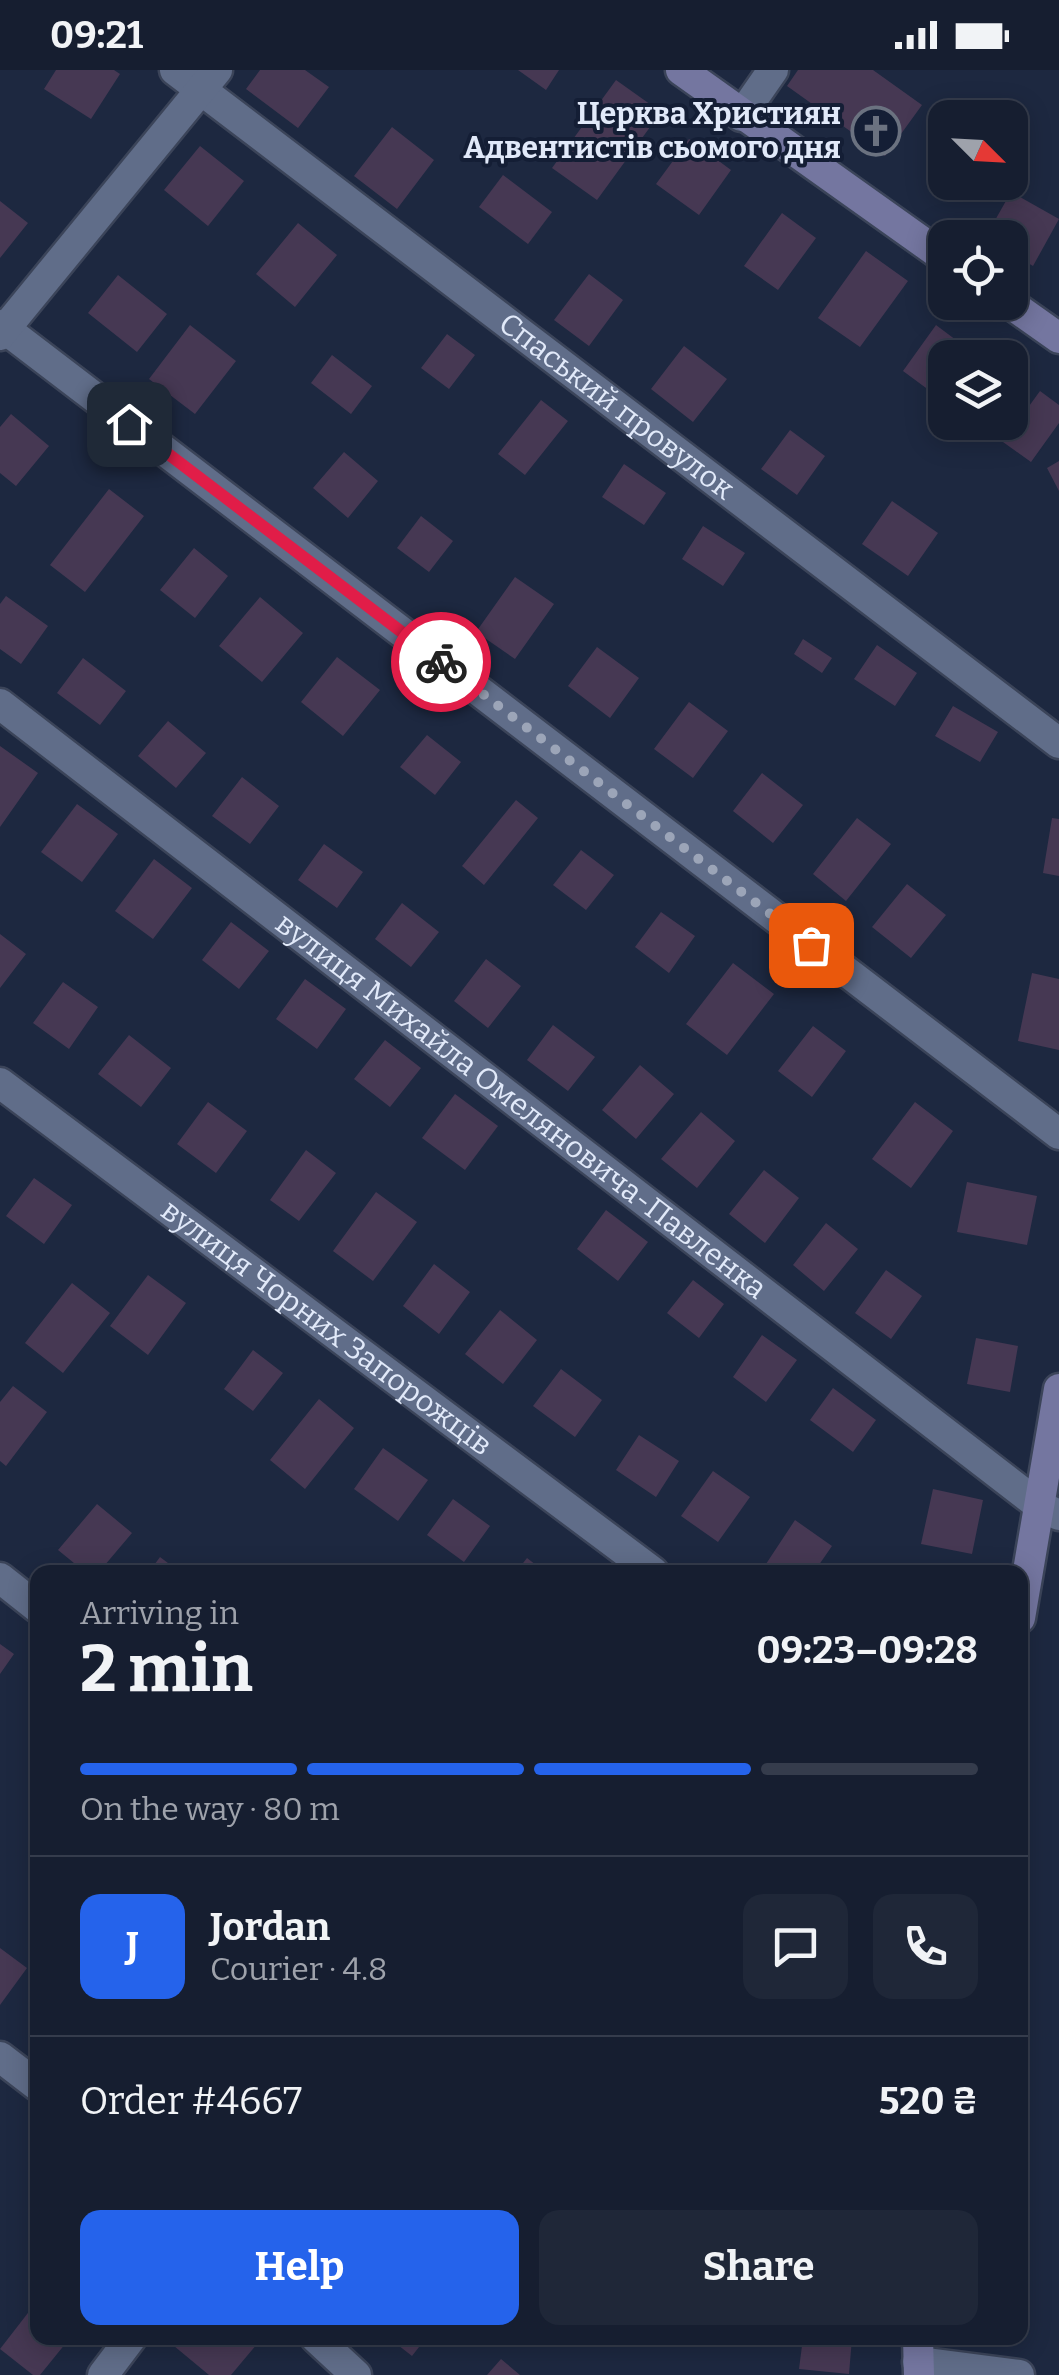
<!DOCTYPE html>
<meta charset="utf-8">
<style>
:root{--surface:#161e30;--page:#1f2738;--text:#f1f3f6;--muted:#9ea2ab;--line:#353c4c;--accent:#2563eb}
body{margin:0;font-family:Bitter,serif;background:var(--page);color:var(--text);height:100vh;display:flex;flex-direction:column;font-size:38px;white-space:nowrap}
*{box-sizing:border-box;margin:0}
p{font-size:32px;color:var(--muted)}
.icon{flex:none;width:55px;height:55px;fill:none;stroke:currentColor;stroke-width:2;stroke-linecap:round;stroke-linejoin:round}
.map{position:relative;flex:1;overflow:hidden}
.side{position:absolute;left:30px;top:1495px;width:998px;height:780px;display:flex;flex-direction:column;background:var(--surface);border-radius:20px;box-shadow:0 5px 25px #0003,0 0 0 2px var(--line)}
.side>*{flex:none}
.needle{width:65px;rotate:114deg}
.buttons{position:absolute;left:928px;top:30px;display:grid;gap:20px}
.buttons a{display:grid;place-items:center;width:100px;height:100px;border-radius:20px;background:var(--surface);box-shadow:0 5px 25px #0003,0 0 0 2px var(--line);font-size:50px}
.pin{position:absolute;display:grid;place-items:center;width:85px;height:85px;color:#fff;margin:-42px;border-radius:20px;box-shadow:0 5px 15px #0006}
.courier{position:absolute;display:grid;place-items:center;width:100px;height:100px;margin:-50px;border:8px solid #e11d48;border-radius:50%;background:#fff;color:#222;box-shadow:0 2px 12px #0007}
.summary em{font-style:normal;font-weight:700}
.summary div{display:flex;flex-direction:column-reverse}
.summary{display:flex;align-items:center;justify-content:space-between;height:170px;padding:0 50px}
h1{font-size:65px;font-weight:700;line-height:75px}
.bar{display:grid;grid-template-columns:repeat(4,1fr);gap:15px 10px;align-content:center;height:120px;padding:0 50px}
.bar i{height:12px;border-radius:8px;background:var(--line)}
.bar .on{background:var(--accent)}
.bar p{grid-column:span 4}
.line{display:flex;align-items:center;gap:25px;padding:0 50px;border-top:2px solid var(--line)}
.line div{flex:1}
.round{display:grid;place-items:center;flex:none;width:105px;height:105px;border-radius:20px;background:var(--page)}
.primary-button{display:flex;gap:20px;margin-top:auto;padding:20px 50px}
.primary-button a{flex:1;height:115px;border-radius:20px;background:var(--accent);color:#fff;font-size:40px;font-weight:700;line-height:115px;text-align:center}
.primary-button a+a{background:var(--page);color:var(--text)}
.status{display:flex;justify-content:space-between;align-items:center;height:70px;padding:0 50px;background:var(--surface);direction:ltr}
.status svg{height:28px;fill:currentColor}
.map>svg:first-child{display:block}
.building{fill:#463853}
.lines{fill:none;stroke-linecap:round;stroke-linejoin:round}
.street-casing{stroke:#3b4459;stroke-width:35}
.secondary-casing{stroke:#3b4459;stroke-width:35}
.street{stroke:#606d89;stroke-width:30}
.secondary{stroke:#7476a0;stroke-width:30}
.done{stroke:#9ca5b8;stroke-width:10;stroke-dasharray:0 18}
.route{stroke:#e11d48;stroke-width:12}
.labels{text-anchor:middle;stroke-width:8;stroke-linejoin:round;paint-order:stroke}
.poi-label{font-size:30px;font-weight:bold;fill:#e1e9f9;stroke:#141e35;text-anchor:end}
.street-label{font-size:30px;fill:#e1e9f9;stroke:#141e35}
</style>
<div class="status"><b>09:21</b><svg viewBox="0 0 49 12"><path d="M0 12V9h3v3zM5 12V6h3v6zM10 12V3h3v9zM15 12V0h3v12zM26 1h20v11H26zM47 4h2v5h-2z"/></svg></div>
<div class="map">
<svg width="1059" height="2305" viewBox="0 0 1059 2305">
<rect width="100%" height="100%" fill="#1d2840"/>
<path class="building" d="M56,0H114L120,4L91,49L44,19Z
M260,0H305L329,17L298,58L246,19Z
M518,0H559L546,20Z
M798,0H873L922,35L885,86L787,16Z
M616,10L661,42L597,130L552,98Z
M392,57L434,90L397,139L354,106Z
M689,69L731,100L699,145L656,114Z
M200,76L244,111L208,156L164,120Z
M503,105L552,142L528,174L479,137Z
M1011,122L1059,149L1033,196L1010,182V168H985Z
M0,131L28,153L0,188Z
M782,143L816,168L778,220L744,196Z
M298,153L337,185L295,237L256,204Z
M866,181L908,211L860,277L818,248Z
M589,204L623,230L589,276L554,250Z
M118,205L167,244L137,282L88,243Z
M190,255L236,291L195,344L149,309Z
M936,255L980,288H945V332L903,301Z
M447,264L475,285L449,319L421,298Z
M684,276L727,309L693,352L651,319Z
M332,285L372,316L351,344L311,313Z
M1040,321L1059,335V353L1031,392L1003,372Z
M541,330L568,351L525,405L498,384Z
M11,344L49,376L16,416L0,403V357Z
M790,360L825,386L797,425L761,399Z
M344,382L378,411L348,448L313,418Z
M1059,391V421L1047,398Z
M624,394L666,423L644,455L602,427Z
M109,419L144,446L85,522L50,495Z
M892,431L938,463L908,506L862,474Z
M421,446L453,471L429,502L397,478Z
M703,456L745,483L723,516L682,489Z
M194,478L228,506L195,548L160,520Z
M515,507L554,534L515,589L476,562Z
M6,526L48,556L21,594L0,579V534Z
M260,527L303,563L262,612L219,576Z
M803,569L832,588L822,603L794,584Z
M877,575L917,603L895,636L854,609Z
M597,577L639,608L610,648L568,616Z
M337,587L380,620L343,666L301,632Z
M83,588L126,621L100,655L57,623Z
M689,632L728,661L693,708L654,679Z
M953,636L998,662L980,692L935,666Z
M168,651L206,683L176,718L138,686Z
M427,665L461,692L435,725L400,697Z
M0,676L38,703L0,757Z
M762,703L803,735L773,773L733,741Z
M242,707L279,736L250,774L212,746Z
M516,730L538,748L484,815L462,796Z
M77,734L118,764L82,812L41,782Z
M857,748L891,774L846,831L813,804Z
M1052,748L1059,749V806L1043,803Z
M324,774L363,802L337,838L298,810Z
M581,780L614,805L586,840L553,815Z
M154,789L192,818L153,869L115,841Z
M907,814L946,845L911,888L872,857Z
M402,833L439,862L411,897L375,869Z
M661,842L695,866L669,903L635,877Z
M231,852L269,881L239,919L202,890Z
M0,864L26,884L0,918Z
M486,889L521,916L488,958L454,931Z
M733,893L774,924L727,985L686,954Z
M1032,903L1059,909V980L1018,971Z
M305,909L346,939L317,979L276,949Z
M63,912L98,937L69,979L33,953Z
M553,955L595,987L568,1021L527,990Z
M813,956L846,981L812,1027L778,1001Z
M129,965L171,998L141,1037L98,1004Z
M385,970L421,998L390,1037L354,1009Z
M640,995L674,1024L636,1069L602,1040Z
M455,1024L498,1056L465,1100L422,1068Z
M208,1032L247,1061L216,1103L177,1074Z
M915,1032L953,1061L911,1118L872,1089Z
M701,1042L735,1071L697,1118L661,1089Z
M306,1080L336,1103L299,1151L270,1130Z
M764,1100L799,1128L765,1173L729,1144Z
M34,1108L72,1135L44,1174L6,1146Z
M967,1112L1037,1126L1027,1175L957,1162Z
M376,1122L417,1152L373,1211L333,1181Z
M606,1140L648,1172L618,1211L577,1179Z
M826,1153L858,1179L824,1221L793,1195Z
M434,1194L470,1222L439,1264L403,1236Z
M886,1200L922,1226L891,1269L855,1243Z
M148,1205L186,1233L148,1285L110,1256Z
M693,1210L724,1234L699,1268L667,1243Z
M72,1213L110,1243L63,1303L25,1273Z
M500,1240L537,1270L503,1314L465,1284Z
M762,1265L797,1290L766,1332L733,1307Z
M976,1268L1018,1276L1010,1322L967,1314Z
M253,1280L283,1303L253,1341L224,1319Z
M561,1299L602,1330L575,1367L533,1336Z
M13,1316L47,1342L6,1396L0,1391V1332Z
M833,1318L876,1350L853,1382L810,1350Z
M319,1329L354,1358L305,1419L270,1390Z
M639,1365L679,1391L656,1427L616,1400Z
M383,1378L428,1410L398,1451L354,1419Z
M713,1401L750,1427L718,1472L681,1446Z
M933,1419L983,1430L972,1484L921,1474Z
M453,1429L490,1456L464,1492L427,1465Z
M97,1434L132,1463L99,1502H85L58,1480Z
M795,1450L832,1476L814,1502H779L766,1494Z
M160,1487L180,1502H149Z
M527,1488L545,1502H516Z
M0,1574L14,1584L0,1604Z
M0,1878L27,1898L0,1935Z
M38,2230V2268H70L40,2305H33L0,2279Z
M171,2268H250L257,2274L231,2305H209L168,2271Z
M389,2268H426L412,2286Z
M803,2268H852L849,2304L799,2299Z
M501,2289L520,2305H487Z"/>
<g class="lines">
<g class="street-casing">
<g id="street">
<path id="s1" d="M175,0L1059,673"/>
<path d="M741,46L773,0"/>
<path d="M0,255L1059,1064"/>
<path d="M0,265L217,0"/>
<path id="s2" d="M0,634L1040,1436L1059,1445"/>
<path id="s3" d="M0,1013L653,1502"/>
<path d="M0,1508L38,1538"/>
<path d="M0,1987L38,2016"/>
<path d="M316,2268L356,2305"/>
<path d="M918,2292L1019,2305"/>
<path d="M103,2305L131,2268"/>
</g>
</g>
<g class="secondary-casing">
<path id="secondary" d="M681,0L945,188
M1008,232L1059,268
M1020,1548L1059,1319
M918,2268L919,2305"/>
</g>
<use href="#street" class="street"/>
<use href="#secondary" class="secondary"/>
</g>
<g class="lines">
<path class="done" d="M441,592L811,875"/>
<path class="route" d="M129,354L441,592"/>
</g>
<defs>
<g id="church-ring" transform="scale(2.5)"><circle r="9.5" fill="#141e35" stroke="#6b7280" stroke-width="1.5"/><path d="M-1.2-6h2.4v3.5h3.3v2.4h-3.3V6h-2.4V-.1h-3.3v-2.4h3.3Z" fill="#6b7280"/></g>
</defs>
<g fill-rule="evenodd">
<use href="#church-ring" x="876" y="61"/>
</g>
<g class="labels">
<g class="poi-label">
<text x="841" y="54">Церква Християн<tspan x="841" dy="34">Адвентистів сьомого дня</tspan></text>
</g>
<g class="street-label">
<text dy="10" stroke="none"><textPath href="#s1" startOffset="555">Спаський провулок</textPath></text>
<text dy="10" stroke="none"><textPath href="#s2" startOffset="658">вулиця Михайла Омеляновича-Павленка</textPath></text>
<text dy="10" stroke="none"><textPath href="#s3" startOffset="408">вулиця Чорних Запорожців</textPath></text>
</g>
</g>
</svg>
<div class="buttons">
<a><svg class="needle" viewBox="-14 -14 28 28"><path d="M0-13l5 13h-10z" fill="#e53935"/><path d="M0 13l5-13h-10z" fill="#9ea2ab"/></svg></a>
<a><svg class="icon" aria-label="locate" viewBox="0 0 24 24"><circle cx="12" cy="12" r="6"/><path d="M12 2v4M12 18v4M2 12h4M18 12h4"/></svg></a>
<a><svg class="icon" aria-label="layers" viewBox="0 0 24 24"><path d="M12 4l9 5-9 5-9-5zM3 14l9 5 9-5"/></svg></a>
</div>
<div class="pin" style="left:811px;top:875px;background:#ea580c"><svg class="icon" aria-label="bag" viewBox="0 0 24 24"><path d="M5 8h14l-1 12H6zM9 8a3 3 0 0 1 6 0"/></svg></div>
<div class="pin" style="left:129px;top:354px;background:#1f2937"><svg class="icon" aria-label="home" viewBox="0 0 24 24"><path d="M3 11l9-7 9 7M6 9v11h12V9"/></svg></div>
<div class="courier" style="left:441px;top:592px"><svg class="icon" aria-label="bike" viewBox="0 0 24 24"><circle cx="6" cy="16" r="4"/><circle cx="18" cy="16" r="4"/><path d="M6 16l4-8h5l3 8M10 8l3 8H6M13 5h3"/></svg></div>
<section class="side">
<div class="summary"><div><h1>2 min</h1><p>Arriving in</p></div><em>09:23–09:28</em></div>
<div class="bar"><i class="on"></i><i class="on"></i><i class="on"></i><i></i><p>On the way · 80 m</p></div>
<div class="line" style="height:180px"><b class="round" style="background:var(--accent);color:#fff">J</b><div><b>Jordan</b><p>Courier · 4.8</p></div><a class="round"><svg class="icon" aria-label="chat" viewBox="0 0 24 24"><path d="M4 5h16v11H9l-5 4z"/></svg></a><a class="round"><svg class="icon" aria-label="phone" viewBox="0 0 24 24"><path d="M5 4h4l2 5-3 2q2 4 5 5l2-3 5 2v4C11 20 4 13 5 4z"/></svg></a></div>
<div class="line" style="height:130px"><div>Order #4667</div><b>520 ₴</b></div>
<div class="primary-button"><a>Help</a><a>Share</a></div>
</section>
</div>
